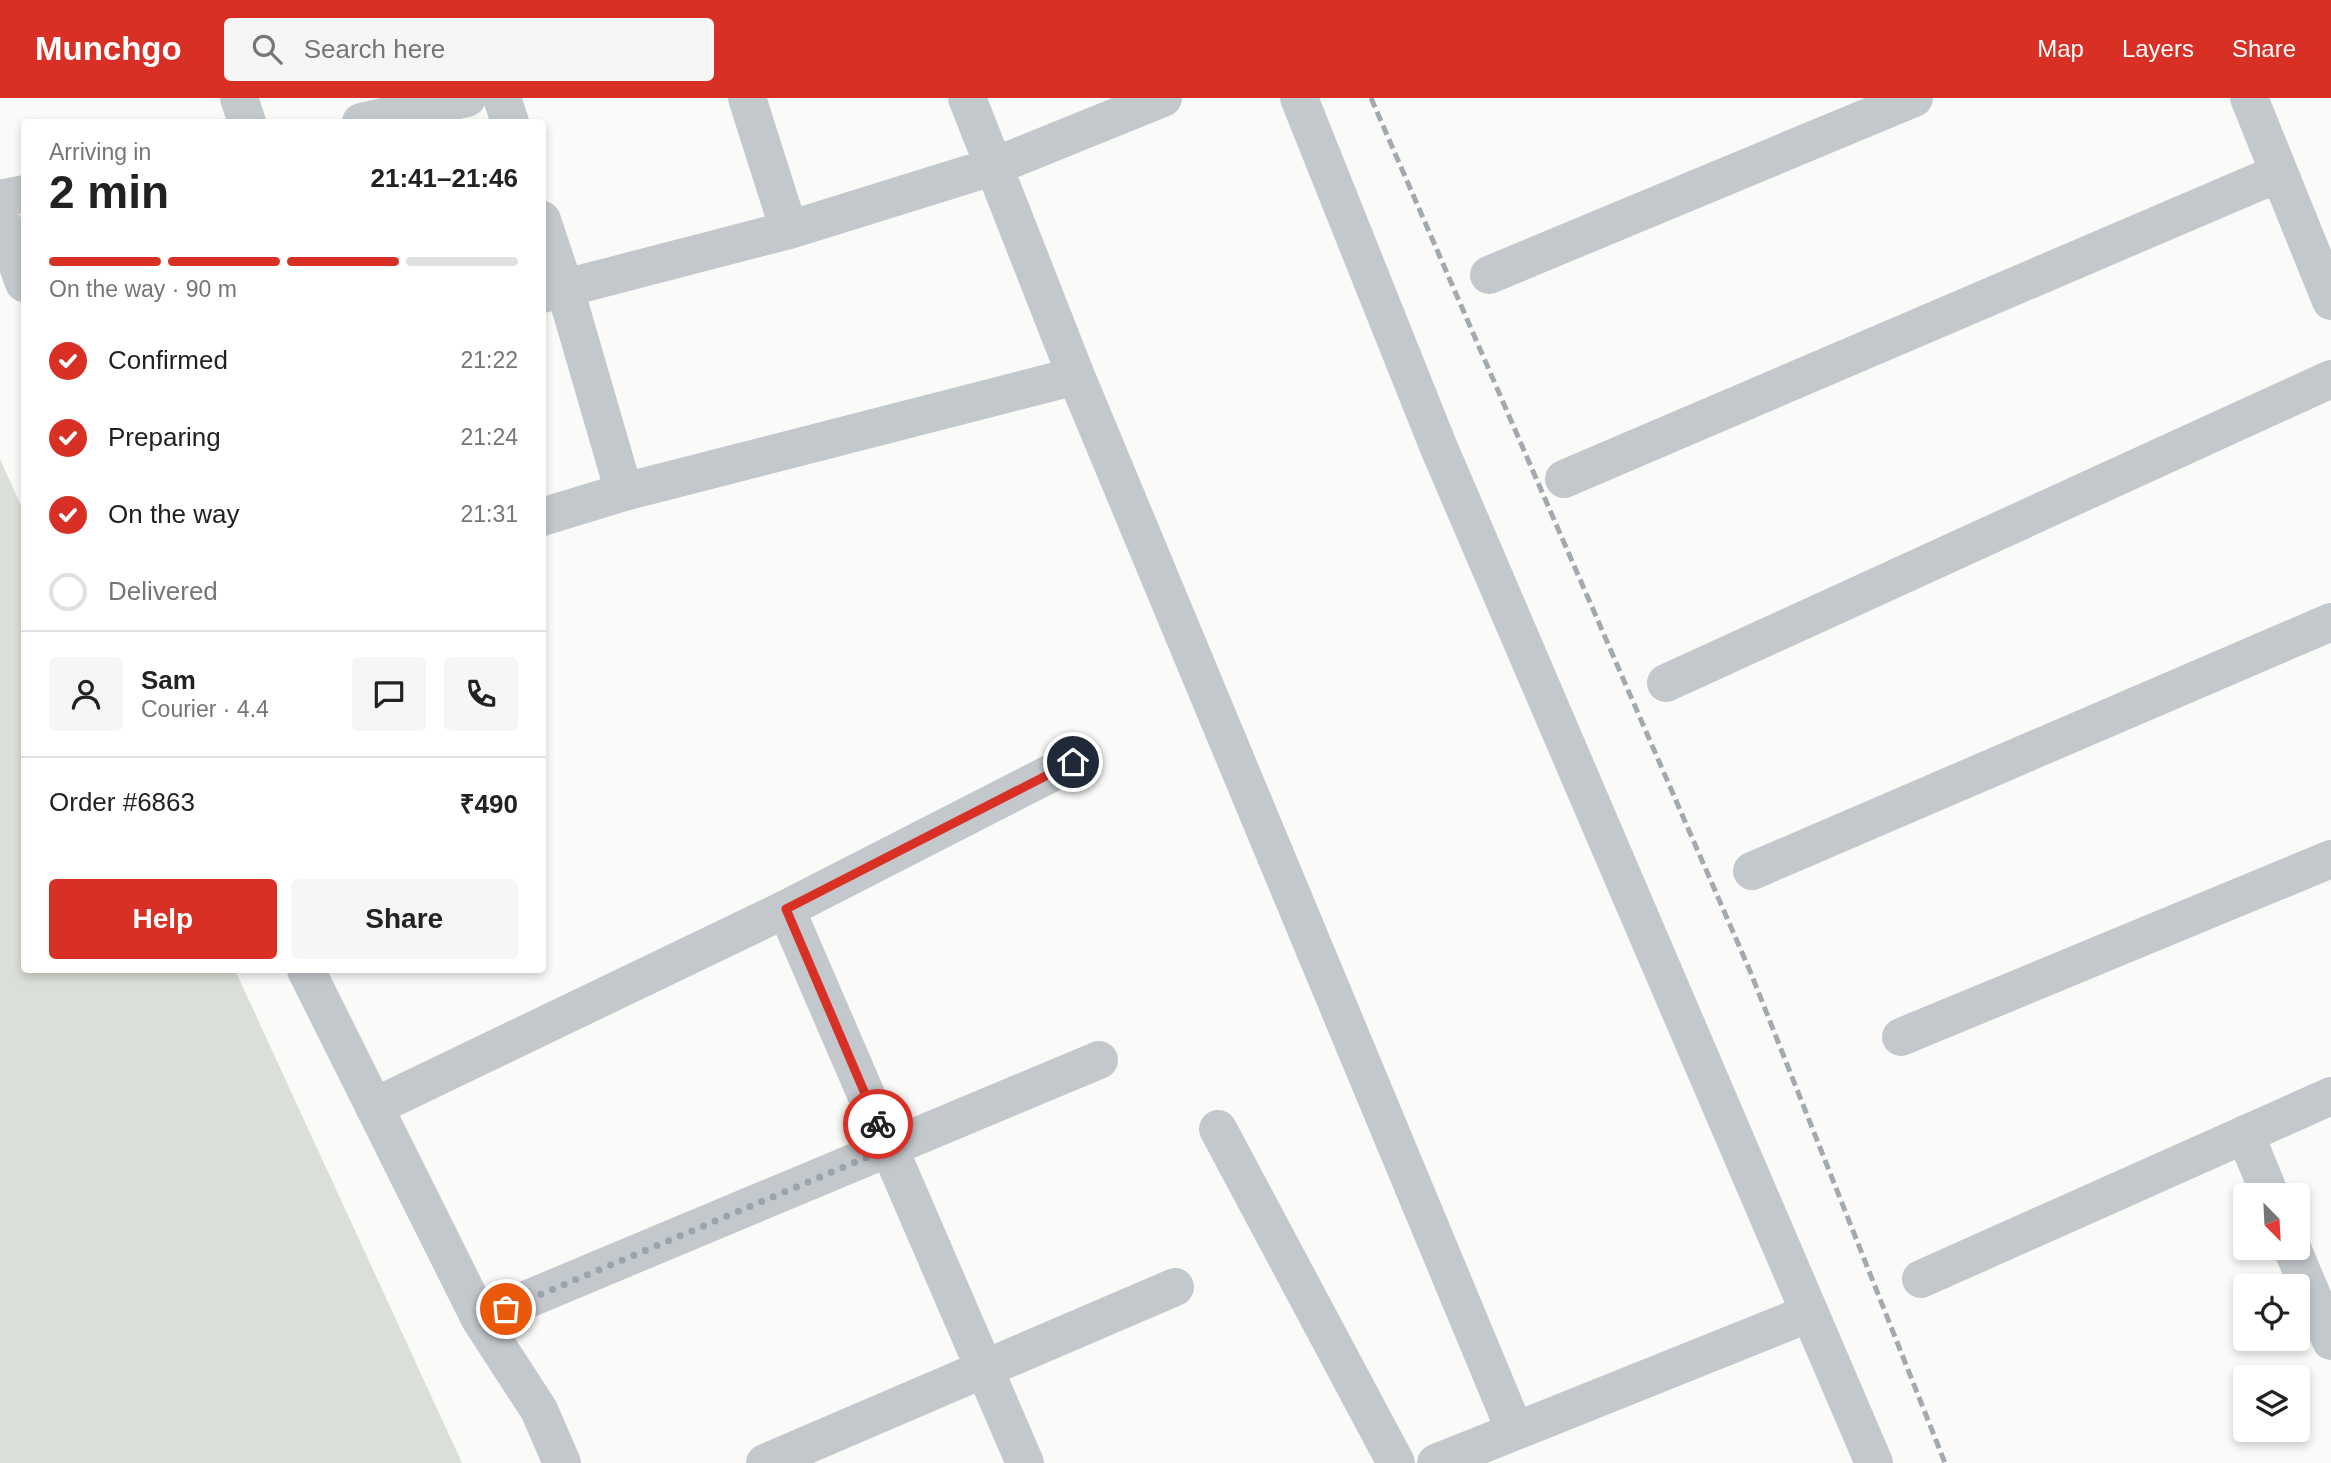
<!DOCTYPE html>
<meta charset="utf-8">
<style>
:root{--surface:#fff;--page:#f6f6f6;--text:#222;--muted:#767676;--line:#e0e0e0;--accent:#d93025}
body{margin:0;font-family:Arial,sans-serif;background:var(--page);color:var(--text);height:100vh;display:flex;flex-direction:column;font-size:26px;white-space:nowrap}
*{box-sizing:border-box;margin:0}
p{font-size:23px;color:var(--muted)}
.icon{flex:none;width:38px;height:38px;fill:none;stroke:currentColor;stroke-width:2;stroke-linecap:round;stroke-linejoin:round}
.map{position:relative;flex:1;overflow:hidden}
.details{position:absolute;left:21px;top:21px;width:525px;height:854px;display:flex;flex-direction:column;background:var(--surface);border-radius:7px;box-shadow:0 4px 10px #0003}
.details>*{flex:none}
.needle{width:46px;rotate:156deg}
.buttons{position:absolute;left:2233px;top:1085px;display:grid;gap:14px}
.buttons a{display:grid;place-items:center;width:77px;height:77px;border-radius:7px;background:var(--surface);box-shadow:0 4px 10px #0003;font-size:35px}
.pin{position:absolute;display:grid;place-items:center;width:60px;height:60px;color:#fff;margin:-30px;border:4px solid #fff;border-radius:50%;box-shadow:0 2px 7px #0007}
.courier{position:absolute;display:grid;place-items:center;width:70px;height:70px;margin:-35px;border:5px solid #d93025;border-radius:50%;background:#fff;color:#222;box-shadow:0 2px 9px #0007}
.headline em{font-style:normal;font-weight:800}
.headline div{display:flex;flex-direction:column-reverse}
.headline{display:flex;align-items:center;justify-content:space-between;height:119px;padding:0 28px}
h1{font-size:46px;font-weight:800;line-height:52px}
.bar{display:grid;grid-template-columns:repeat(4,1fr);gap:10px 7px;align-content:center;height:84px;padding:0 28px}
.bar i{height:9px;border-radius:5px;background:var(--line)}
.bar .on{background:var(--accent)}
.bar p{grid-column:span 4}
.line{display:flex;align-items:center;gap:18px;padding:0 28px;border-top:2px solid var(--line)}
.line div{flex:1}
.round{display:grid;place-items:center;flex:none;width:74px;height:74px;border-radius:7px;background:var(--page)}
ol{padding:0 28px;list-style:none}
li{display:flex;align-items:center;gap:21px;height:77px}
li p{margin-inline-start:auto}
li .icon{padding:7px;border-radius:50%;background:var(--accent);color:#fff;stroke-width:4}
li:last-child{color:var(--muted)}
li i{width:38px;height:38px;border:4px solid var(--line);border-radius:50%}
.primary-button{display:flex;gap:14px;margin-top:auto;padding:14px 28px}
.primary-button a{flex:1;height:80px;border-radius:7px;background:var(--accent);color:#fff;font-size:28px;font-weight:800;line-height:80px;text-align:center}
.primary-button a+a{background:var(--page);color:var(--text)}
header{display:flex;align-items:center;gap:42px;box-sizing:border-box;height:98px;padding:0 35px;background:var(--accent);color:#fff}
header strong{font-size:33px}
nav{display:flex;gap:38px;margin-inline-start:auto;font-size:24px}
.search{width:490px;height:63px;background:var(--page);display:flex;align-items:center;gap:18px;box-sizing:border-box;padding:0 24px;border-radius:7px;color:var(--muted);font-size:26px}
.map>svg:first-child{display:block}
.green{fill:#dadfd7}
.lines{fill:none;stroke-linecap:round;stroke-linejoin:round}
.minor{stroke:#c3c8cc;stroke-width:38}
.rail{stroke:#a2aab0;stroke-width:5;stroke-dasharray:10 5;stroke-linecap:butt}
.done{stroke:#99a4ac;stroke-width:7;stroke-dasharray:0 12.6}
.route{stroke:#d93025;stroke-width:9}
</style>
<header>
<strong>Munchgo</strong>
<div class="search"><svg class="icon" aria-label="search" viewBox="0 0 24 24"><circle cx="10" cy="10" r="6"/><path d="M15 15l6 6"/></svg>Search here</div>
<nav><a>Map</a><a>Layers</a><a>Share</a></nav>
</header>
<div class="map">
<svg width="2331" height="1365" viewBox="0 0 2331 1365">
<rect width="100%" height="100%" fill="#fafaf8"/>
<path class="green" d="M0,361L24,414V872H235L462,1365H0Z"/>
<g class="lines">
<path class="minor" d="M239,0L247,24
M502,0L510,24
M747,0L789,132
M967,0L1076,278L1515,1333
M1299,0L1439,350L1874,1365
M2249,0L2331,203
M361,24L467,0
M0,101L24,96
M0,118L24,185
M542,122L565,191L624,394
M1489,177L1914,0
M542,196L789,132L995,68L1163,0
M1564,381L2279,75
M542,419L624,394L1076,278
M1666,585L2331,281
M1752,773L2331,524
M786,811L1025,1365
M306,872L480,1221L539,1312L562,1365
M1901,939L2331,761
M374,1009L786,811L1073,664
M1218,1031L1396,1365
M2245,1036L2270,1097
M2292,1150L2331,1243
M1921,1181L2331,998
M480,1221L1099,962
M765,1365L1175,1189
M1436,1365L1810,1215"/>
<path class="rail" d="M1371,0L1750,873L1945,1365"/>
</g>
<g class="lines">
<path class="done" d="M506,1211L889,1050L878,1026"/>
<path class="route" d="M878,1026L786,811L1073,664"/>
</g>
</svg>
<div class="buttons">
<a><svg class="needle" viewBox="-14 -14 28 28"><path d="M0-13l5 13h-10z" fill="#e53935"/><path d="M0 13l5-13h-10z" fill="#767676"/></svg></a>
<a><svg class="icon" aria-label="locate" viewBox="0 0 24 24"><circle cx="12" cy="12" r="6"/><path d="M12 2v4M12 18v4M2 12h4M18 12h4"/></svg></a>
<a><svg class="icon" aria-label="layers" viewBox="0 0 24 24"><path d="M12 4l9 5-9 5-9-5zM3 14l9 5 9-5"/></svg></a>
</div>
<div class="pin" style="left:506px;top:1211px;background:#ea580c"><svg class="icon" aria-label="bag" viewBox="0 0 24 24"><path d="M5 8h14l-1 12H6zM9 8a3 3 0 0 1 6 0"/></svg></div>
<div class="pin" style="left:1073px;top:664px;background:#1f2937"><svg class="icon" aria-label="home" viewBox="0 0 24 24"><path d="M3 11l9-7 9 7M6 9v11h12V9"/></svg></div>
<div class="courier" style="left:878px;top:1026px"><svg class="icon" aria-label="bike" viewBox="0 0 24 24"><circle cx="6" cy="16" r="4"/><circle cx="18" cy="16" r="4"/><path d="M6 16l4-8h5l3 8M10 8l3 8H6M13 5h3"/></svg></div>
<section class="details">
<div class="headline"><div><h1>2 min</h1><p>Arriving in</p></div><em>21:41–21:46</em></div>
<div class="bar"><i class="on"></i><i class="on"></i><i class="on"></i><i></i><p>On the way · 90 m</p></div>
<ol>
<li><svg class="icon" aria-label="check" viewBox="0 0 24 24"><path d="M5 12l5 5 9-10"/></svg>Confirmed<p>21:22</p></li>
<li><svg class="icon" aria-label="check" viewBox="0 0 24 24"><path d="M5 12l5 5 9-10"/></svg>Preparing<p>21:24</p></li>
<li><svg class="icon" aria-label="check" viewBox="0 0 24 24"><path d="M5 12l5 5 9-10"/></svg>On the way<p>21:31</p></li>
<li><i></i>Delivered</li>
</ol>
<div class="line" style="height:126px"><a class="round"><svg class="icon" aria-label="person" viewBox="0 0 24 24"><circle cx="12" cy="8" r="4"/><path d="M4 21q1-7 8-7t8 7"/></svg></a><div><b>Sam</b><p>Courier · 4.4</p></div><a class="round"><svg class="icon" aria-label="chat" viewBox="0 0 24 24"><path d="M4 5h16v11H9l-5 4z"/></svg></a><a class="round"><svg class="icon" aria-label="phone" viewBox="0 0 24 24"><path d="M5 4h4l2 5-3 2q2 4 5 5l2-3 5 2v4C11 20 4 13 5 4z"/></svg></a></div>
<div class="line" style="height:91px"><div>Order #6863</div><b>₹490</b></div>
<div class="primary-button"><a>Help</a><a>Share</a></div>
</section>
</div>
